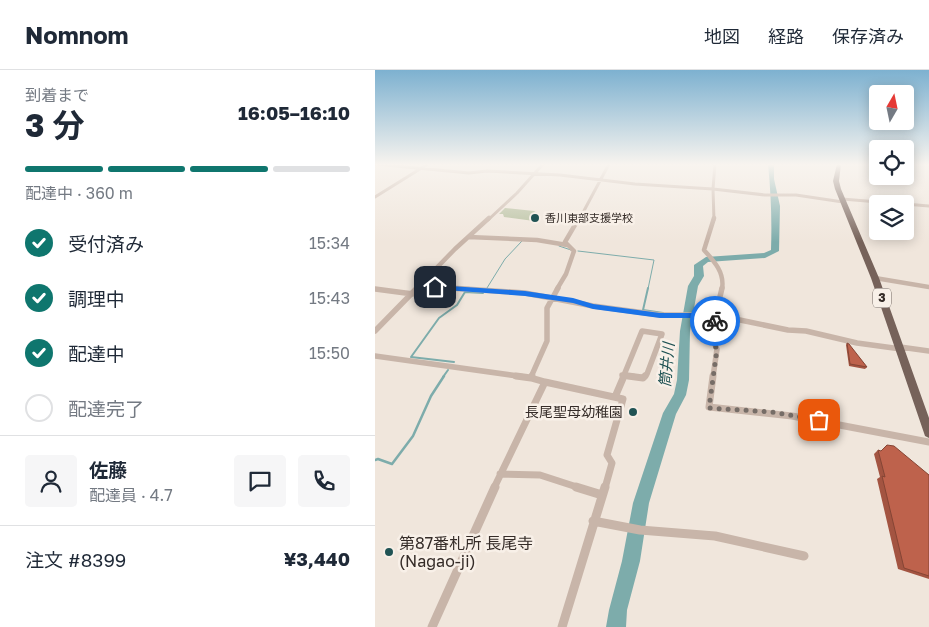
<!DOCTYPE html>
<html lang="ja">
<meta charset="utf-8">
<style>
:root{--surface:#fff;--page:#f6f6f7;--text:#1f2937;--muted:#747a83;--line:#e0e1e3;--accent:#0f766e}
body{margin:0;font-family:"Golos Text","Noto Sans JP",sans-serif;background:var(--page);color:var(--text);height:100vh;display:flex;flex-direction:column;font-size:19px;white-space:nowrap}
*{box-sizing:border-box;margin:0}
p{font-size:16px;color:var(--muted)}
.icon{flex:none;width:28px;height:28px;fill:none;stroke:currentColor;stroke-width:2;stroke-linecap:round;stroke-linejoin:round}
.map{position:relative;flex:1;overflow:hidden}
.sheet{display:flex;flex-direction:column;background:var(--surface);width:375px}
.sheet>*{flex:none}
.needle{width:32px;rotate:9deg}
.controls{position:absolute;left:494px;top:15px;display:grid;gap:10px}
.controls a{display:grid;place-items:center;width:45px;height:45px;border-radius:5px;background:var(--surface);box-shadow:0 2px 12px #0003;font-size:25px}
.pin{position:absolute;display:grid;place-items:center;width:42px;height:42px;color:#fff;margin:-21px;border-radius:10px;box-shadow:0 2px 8px #0006}
.courier{position:absolute;display:grid;place-items:center;width:50px;height:50px;margin:-25px;border:4px solid #1a73e8;border-radius:50%;background:#fff;color:#222;box-shadow:0 1px 6px #0007}
.headline em{font-style:normal;font-weight:700}
.headline div{display:flex;flex-direction:column-reverse}
.headline{display:flex;align-items:center;justify-content:space-between;height:85px;padding:0 25px}
h1{font-size:32px;font-weight:700;line-height:38px}
.bar{display:grid;grid-template-columns:repeat(4,1fr);gap:8px 5px;align-content:center;height:60px;padding:0 25px}
.bar i{height:6px;border-radius:4px;background:var(--line)}
.bar .current{background:var(--accent)}
.bar p{grid-column:span 4}
.line{display:flex;align-items:center;gap:12px;padding:0 25px;border-top:1px solid var(--line)}
.line div{flex:1}
.round{display:grid;place-items:center;flex:none;width:52px;height:52px;border-radius:5px;background:var(--page)}
ol{padding:0 25px;list-style:none}
li{display:flex;align-items:center;gap:15px;height:55px}
li p{margin-inline-start:auto}
li .icon{padding:5px;border-radius:50%;background:var(--accent);color:#fff;stroke-width:4}
li:last-child{color:var(--muted)}
li i{width:28px;height:28px;border:2px solid var(--line);border-radius:50%}
header{display:flex;align-items:center;gap:30px;box-sizing:border-box;height:70px;padding:0 25px;background:var(--surface);border-bottom:1px solid var(--line)}
header strong{font-size:24px}
nav{display:flex;gap:28px;margin-inline-start:auto;font-size:18px}
main{display:flex;flex:1;min-height:0}
.map>svg:first-child{display:block}
.green{fill:#b5be9d}
.lines{fill:none;stroke-linecap:round;stroke-linejoin:round}
.stream-far2{stroke:#7dacab;stroke-width:1}
.stream-far1{stroke:#7dacab;stroke-width:2}
.stream{stroke:#7dacab;stroke-width:2.5}
.river{fill:#7dacab;fill-rule:evenodd}
.minor-far4{stroke:#c8b5a9;stroke-width:3}
.minor-far3{stroke:#c8b5a9;stroke-width:4.5}
.minor-far2{stroke:#c8b5a9;stroke-width:5.5}
.minor-far1{stroke:#c8b5a9;stroke-width:7}
.minor{stroke:#c8b5a9;stroke-width:9}
.primary{fill:#76625a;fill-rule:evenodd}
.wall{fill:#a35441}
.building{fill:#be624c;stroke:#854535}
.route{fill:#1a73e8}
.done{stroke:#766d67;stroke-width:5;stroke-dasharray:0 9}
.poi-dot{fill:#205354;stroke:#f8f0e8;stroke-width:2}
.labels{text-anchor:middle;stroke-width:5;stroke-linejoin:round;paint-order:stroke}
.far-poi-label{font-size:11px;fill:#352c28;stroke:#f8f0e8;text-anchor:start}
.shield{fill:#f8f0e8;stroke:#706762;stroke-width:1}
.shield-label{font-size:12px;font-weight:bold;fill:#352c28}
.poi-label{font-size:14px;fill:#352c28;stroke:#f8f0e8;text-anchor:end}
.water-label{font-size:15px;font-style:italic;fill:#205354;stroke:#f8f0e8}
.near-poi-label{font-size:16px;fill:#352c28;stroke:#f8f0e8;text-anchor:start}
</style>
<header>
<strong>Nomnom</strong>
<nav><a>地図</a><a>経路</a><a>保存済み</a></nav>
</header>
<main>
<section class="sheet">
<div class="headline"><div><h1>3 分</h1><p>到着まで</p></div><em>16:05–16:10</em></div>
<div class="bar"><i class="current"></i><i class="current"></i><i class="current"></i><i></i><p>配達中 · 360 m</p></div>
<ol>
<li><svg class="icon" aria-label="check" viewBox="0 0 24 24"><path d="M5 12l5 5 9-10"/></svg>受付済み<p>15:34</p></li>
<li><svg class="icon" aria-label="check" viewBox="0 0 24 24"><path d="M5 12l5 5 9-10"/></svg>調理中<p>15:43</p></li>
<li><svg class="icon" aria-label="check" viewBox="0 0 24 24"><path d="M5 12l5 5 9-10"/></svg>配達中<p>15:50</p></li>
<li><i></i>配達完了</li>
</ol>
<div class="line" style="height:90px"><a class="round"><svg class="icon" aria-label="person" viewBox="0 0 24 24"><circle cx="12" cy="8" r="4"/><path d="M4 21q1-7 8-7t8 7"/></svg></a><div><b>佐藤</b><p>配達員 · 4.7</p></div><a class="round"><svg class="icon" aria-label="chat" viewBox="0 0 24 24"><path d="M4 5h16v11H9l-5 4z"/></svg></a><a class="round"><svg class="icon" aria-label="phone" viewBox="0 0 24 24"><path d="M5 4h4l2 5-3 2q2 4 5 5l2-3 5 2v4C11 20 4 13 5 4z"/></svg></a></div>
<div class="line" style="height:65px"><div>注文 #8399</div><b>¥3,440</b></div>
</section>
<div class="map">
<svg width="554" height="557" viewBox="0 0 554 557">
<rect width="100%" height="100%" fill="#f0e6dc"/>
<path class="green" d="M130,138L159,141L164,144L159,151L129,147L128,144H124Z"/>
<g class="lines">
<path class="stream-far2" d="M184,176L196,180
M203,181L279,190L273,219
M112,218L130,189L147,171"/>
<path class="stream-far1" d="M273,218L268,240L288,243
M79,292L36,287L64,248L82,235L90,222L108,223
M68,307L73,300"/>
<path class="stream" d="M0,390L3,389L17,394L38,366L56,326L69,306"/>
<path class="river" d="M393,94H399V109L405,136L404,181L390,188L333,192L328,196L329,206L323,216L315,261L314,310L311,325L301,344L274,433L265,491L252,540L251,557H231L234,540L247,491L258,433L288,343L299,324L302,310L305,261L313,216L319,206V195L331,187L389,183L396,180C397,151 396,123 393,94Z"/>
<path class="minor-far4" d="M0,94L94,103L112,101L185,105L260,114L338,119L390,125H421L468,132
M0,127L53,94
M467,129L528,134
M530,134L554,136
M113,150L142,123L168,94
M204,150L234,94
M339,150L338,119L340,94"/>
<path class="minor-far3" d="M339,148L329,180C339,191 350,203 347,219
M94,167L162,170L192,175
M500,208L554,217
M45,216L94,219
M41,219L80,179L114,148
M182,219L191,204L199,181L190,172L204,148"/>
<path class="minor-far2" d="M75,218L150,223L218,236L285,245H341L413,260L431,261L482,273L526,279
M0,219L38,224
M0,261L42,218
M525,277L554,281
M0,286L150,307
M247,305H249
M249,305L262,307
M249,305L267,261L287,264L272,304L269,307
M156,307L172,271V238L183,218
M248,307L249,305
M338,307L342,279C333,266 344,233 347,218"/>
<path class="minor-far1" d="M141,306L156,308
M253,306L268,308L270,306
M338,306L334,337L417,346L554,372
M170,312L248,329L232,385L237,393L230,418
M240,327L249,306
M125,404L165,405L205,418
M119,418L170,312L156,308L157,306"/>
<path class="minor" d="M201,417L227,425
M218,451L265,460L340,466L429,486
M57,557L120,417
M187,557L230,417"/>
<path class="primary" d="M462,94H466L464,111L466,119L504,208L554,348V368L550,366L549,363L496,208L460,119L458,111Z"/>
</g>
<path class="wall" d="M472,273L492,297L490,299L474,296L471,275Z
M503,380L554,405V509L523,499L502,409L505,407L499,384Z"/>
<path class="building" d="M472,273L474,274L492,297L475,294Z
M512,375L519,376L554,405V506L529,498L507,406L510,407L503,380L506,381Z"/>
<linearGradient id="sky" x2="0" y2="1"><stop stop-color="#7db1d0"/><stop offset="0.55" stop-color="#f8f4ef"/><stop offset="1" stop-color="#f8f4ef" stop-opacity="0"/></linearGradient>
<rect width="554" height="172" fill="url(#sky)"/>
<path class="route" d="M60,215L150,221L198,228L218,234L285,243H341L345,245L344,251L338,253L337,248H285L218,239L198,233L150,226L57,219L56,217Z"/>
<g class="lines">
<path class="done" d="M340,251L338,273L342,279L334,338L397,342L444,350"/>
</g>
<g class="poi-dot">
<circle cx="160" cy="148" r="5"/>
<circle cx="258" cy="342" r="5"/>
<circle cx="14" cy="482" r="5"/>
</g>
<g class="labels">
<g class="far-poi-label">
<text x="170" y="152">香川東部支援学校</text>
</g>
<rect class="shield" x="498" y="218.5" width="18" height="19" rx="4"/>
<g class="shield-label">
<text x="507" y="232">3</text>
</g>
<g class="poi-label">
<text x="248" y="347">長尾聖母幼稚園</text>
</g>
<g class="water-label">
<text transform="translate(292 295) rotate(-85)" y="5">筒井川</text>
</g>
<g class="near-poi-label">
<text x="24" y="479">第87番札所 長尾寺<tspan x="24" dy="18">(Nagao-ji)</tspan></text>
</g>
</g>
</svg>
<div class="controls">
<a><svg class="needle" viewBox="-14 -14 28 28"><path d="M0-13l5 13h-10z" fill="#e53935"/><path d="M0 13l5-13h-10z" fill="#747a83"/></svg></a>
<a><svg class="icon" aria-label="locate" viewBox="0 0 24 24"><circle cx="12" cy="12" r="6"/><path d="M12 2v4M12 18v4M2 12h4M18 12h4"/></svg></a>
<a><svg class="icon" aria-label="layers" viewBox="0 0 24 24"><path d="M12 4l9 5-9 5-9-5zM3 14l9 5 9-5"/></svg></a>
</div>
<div class="pin" style="left:444px;top:350px;background:#ea580c"><svg class="icon" aria-label="bag" viewBox="0 0 24 24"><path d="M5 8h14l-1 12H6zM9 8a3 3 0 0 1 6 0"/></svg></div>
<div class="pin" style="left:60px;top:217px;background:#1f2937"><svg class="icon" aria-label="home" viewBox="0 0 24 24"><path d="M3 11l9-7 9 7M6 9v11h12V9"/></svg></div>
<div class="courier" style="left:340px;top:251px"><svg class="icon" aria-label="bike" viewBox="0 0 24 24"><circle cx="6" cy="16" r="4"/><circle cx="18" cy="16" r="4"/><path d="M6 16l4-8h5l3 8M10 8l3 8H6M13 5h3"/></svg></div>
</div>
</main>
